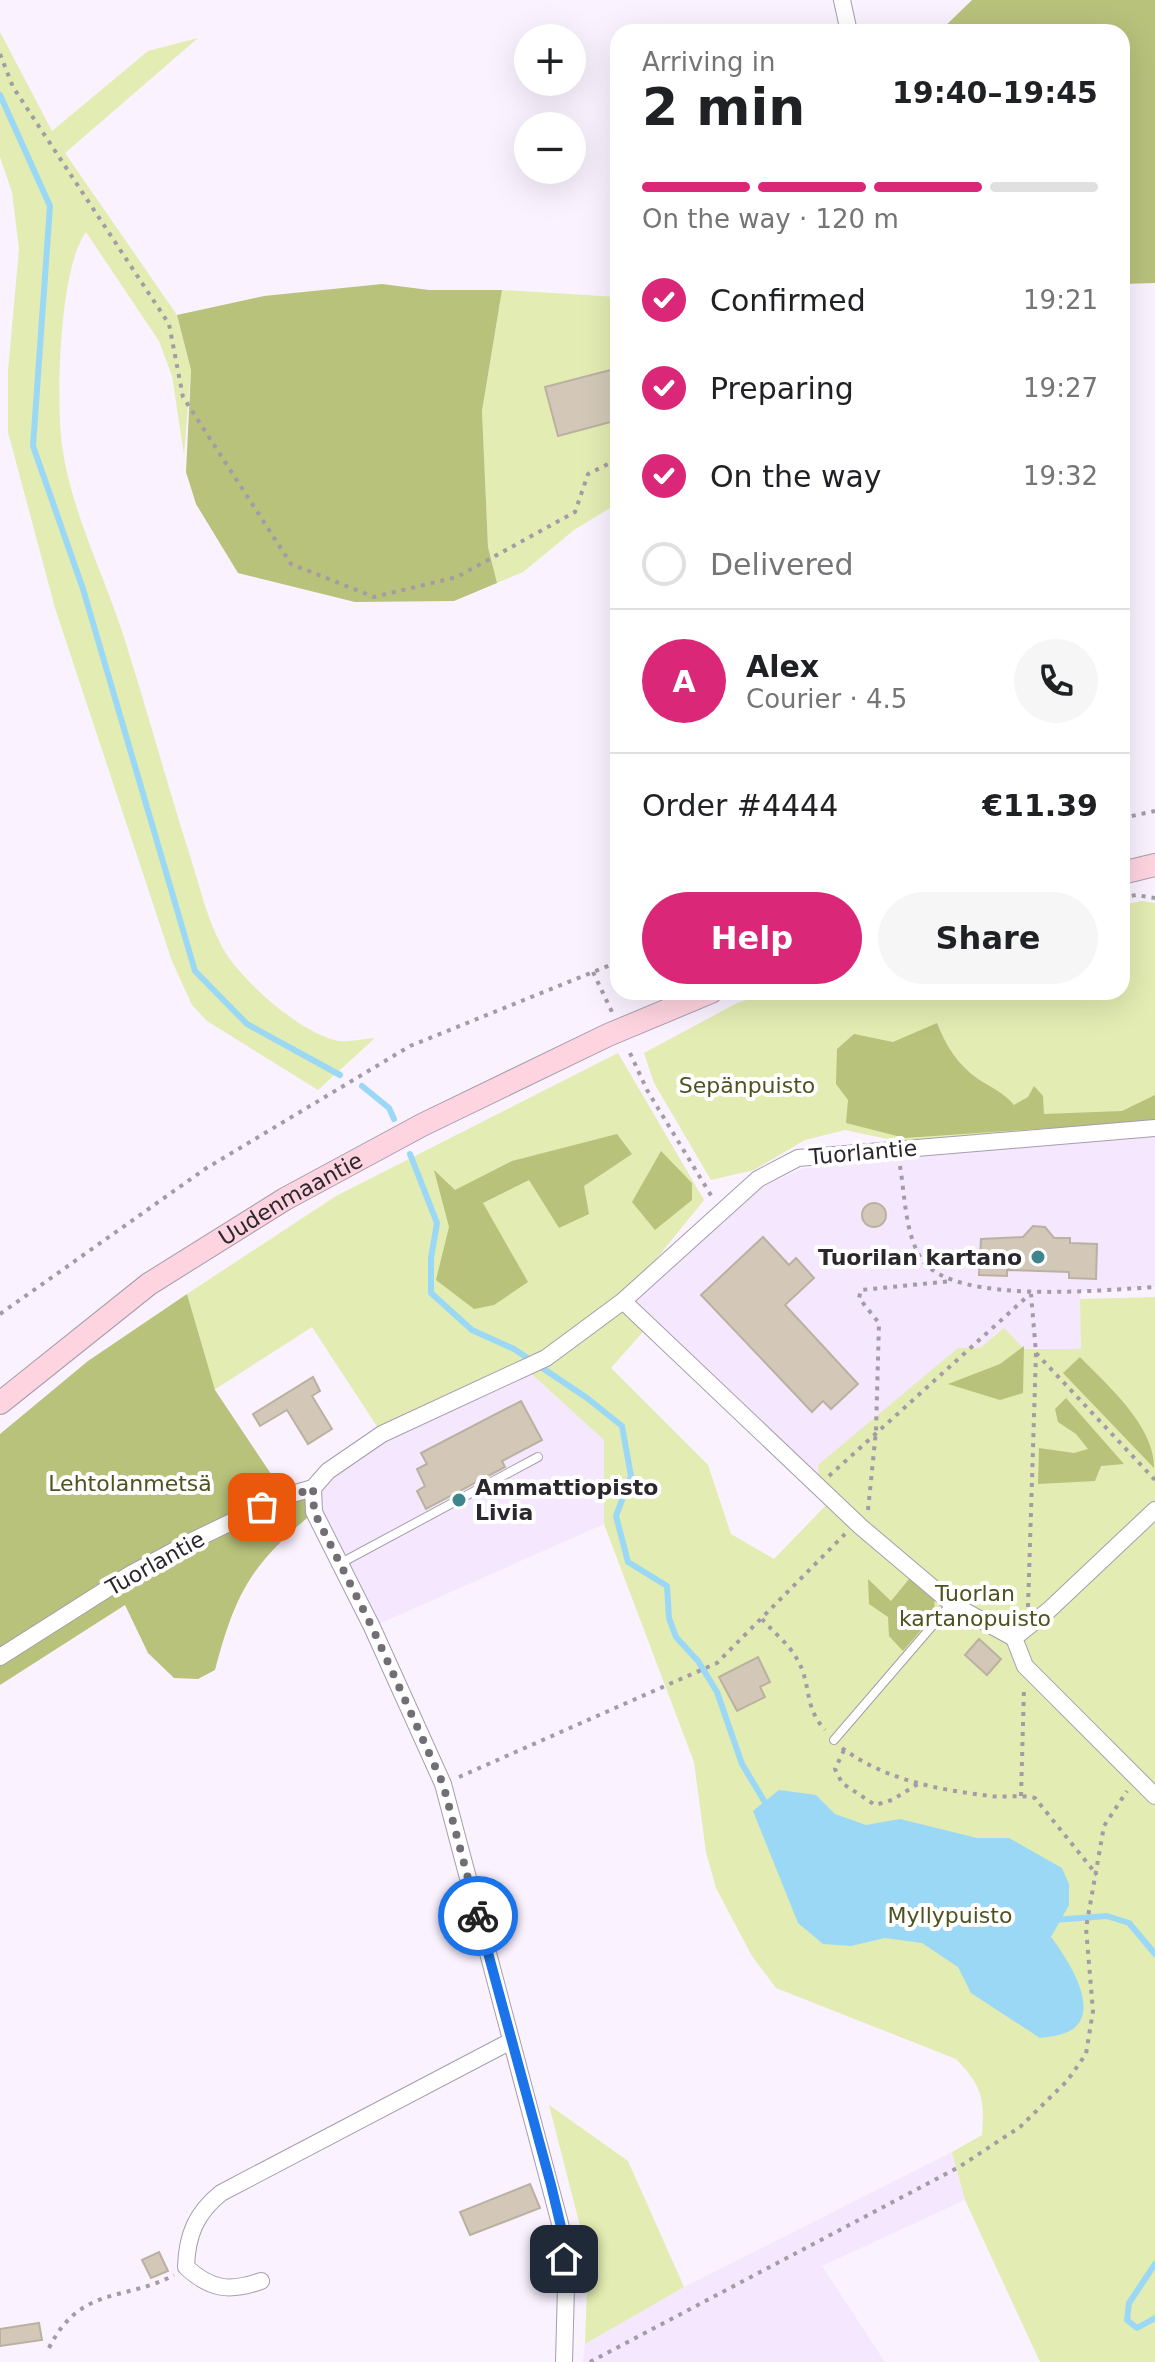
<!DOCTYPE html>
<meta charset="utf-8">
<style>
:root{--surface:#fff;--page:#f6f6f6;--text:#202124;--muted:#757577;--line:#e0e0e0;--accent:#db2777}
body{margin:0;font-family:"DejaVu Sans",sans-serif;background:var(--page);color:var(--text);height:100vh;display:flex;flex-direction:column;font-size:30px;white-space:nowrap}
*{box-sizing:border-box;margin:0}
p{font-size:26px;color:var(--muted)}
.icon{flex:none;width:44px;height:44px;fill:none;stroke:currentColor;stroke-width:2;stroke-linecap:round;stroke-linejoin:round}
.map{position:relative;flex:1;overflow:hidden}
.panel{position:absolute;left:610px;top:24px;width:520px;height:976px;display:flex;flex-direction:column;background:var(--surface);border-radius:24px;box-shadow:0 8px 32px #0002}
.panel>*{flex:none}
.buttons{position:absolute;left:514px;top:24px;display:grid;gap:16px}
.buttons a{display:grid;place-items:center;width:72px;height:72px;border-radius:50%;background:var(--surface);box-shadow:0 8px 32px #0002;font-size:40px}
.pin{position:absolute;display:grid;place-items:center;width:68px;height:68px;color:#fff;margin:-34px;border-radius:16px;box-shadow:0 4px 12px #0006}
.courier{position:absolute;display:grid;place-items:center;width:80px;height:80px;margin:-40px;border:6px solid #1a73e8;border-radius:50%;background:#fff;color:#222;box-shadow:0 2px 10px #0007}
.head em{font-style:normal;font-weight:700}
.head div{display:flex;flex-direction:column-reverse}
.head{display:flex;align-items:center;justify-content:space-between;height:136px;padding:0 32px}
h1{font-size:52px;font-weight:700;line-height:60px}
.bar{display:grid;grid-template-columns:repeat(4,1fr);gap:12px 8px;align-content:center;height:96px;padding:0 32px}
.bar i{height:10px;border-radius:6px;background:var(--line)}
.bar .selected{background:var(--accent)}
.bar p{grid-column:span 4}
.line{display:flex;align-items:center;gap:20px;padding:0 32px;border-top:2px solid var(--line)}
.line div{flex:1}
.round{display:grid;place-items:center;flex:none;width:84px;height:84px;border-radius:42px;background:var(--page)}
ol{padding:0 32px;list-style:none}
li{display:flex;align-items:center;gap:24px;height:88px}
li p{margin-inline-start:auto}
li .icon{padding:8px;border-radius:50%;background:var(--accent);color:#fff;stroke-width:4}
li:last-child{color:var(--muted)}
li i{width:44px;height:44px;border:4px solid var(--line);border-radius:50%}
.cta{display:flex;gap:16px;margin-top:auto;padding:16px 32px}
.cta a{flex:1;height:92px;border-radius:48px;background:var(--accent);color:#fff;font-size:32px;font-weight:700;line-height:92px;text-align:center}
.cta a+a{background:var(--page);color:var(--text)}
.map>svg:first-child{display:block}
.built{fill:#f5e7fe}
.green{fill:#e3ecb2}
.forest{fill:#b8c27b}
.water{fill:#9bd8f6}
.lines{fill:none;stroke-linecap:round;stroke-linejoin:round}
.stream{stroke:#9bd8f6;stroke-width:6}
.building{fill:#d3c8b8;stroke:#bbb1a1;stroke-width:2}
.service-casing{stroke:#a69dac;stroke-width:10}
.minor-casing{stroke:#a69dac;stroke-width:18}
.secondary-casing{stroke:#a69dac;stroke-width:24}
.path{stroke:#a39ca6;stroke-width:4;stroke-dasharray:4 6;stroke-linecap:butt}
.service{stroke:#fff;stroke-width:8}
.minor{stroke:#fff;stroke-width:16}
.secondary{stroke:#fed4e0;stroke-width:22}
.done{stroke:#736e76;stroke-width:8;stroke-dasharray:0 14.4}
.route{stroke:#1a73e8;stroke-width:10}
.poi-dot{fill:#3e858d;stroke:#fff;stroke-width:3}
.labels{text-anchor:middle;stroke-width:8;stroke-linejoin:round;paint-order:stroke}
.park-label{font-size:22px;fill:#4e531f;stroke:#fff}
.street-label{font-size:22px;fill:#2b272d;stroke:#fff}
.poi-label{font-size:22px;font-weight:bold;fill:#2b272d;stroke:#fff;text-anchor:end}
</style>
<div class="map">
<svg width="1155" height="2362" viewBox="0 0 1155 2362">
<rect width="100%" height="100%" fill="#faf2ff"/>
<path class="built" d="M1155,1136V1287L1080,1291L1081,1349L958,1348L819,1486L623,1301L725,1221L762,1187L802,1169L858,1158Z
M525,1368L604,1440V1524L372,1627L314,1512L313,1488L328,1471Z
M952,2152L965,2200L822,2266L885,2362H583L585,2344L684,2287Z"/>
<path class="green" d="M0,32L52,131L148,51L198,38L65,153L177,315L191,370L184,455L172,376L159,341L86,232C59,268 56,400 62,446C72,516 107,580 127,647C149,717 168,787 190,856C201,890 209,928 229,958C249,986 303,1035 339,1041C350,1042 363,1039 375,1038L318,1090L207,1021L192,1005L172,961L55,608L8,432V371L19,249L12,192L0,157Z
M502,290L618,297V503L574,530L523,572L497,583L488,547L482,411Z
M1142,901L1155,903V1122L897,1141L845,1130L805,1140L754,1170L711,1180L654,1083L644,1053L737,1003L771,992H1122V905Z
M618,1053L704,1200L623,1300L649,1325L611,1368L708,1465L731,1534L774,1559L832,1499L819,1486L818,1465L958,1348H980L1004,1328L1024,1349H1081L1080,1299L1155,1297V2362H1040L965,2200L952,2152L982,2135C985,2098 982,2086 956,2059L776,1988L752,1956L716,1888L706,1852L694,1762L604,1524V1440L525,1368L382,1434L312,1327L214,1390L187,1294L336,1196Z
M549,2105L628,2161L684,2287L585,2344L588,2257Z"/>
<path class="forest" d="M972,0H1155V283L1122,284V32H939Z
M382,284L429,290H502L482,411L488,547L497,583L454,601L355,602L238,573L196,504L186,472L191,370L177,315L264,296Z
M937,1023C946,1046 958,1065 978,1079C992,1088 1003,1092 1014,1105L1028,1097L1034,1086L1043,1096L1044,1114L1122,1111L1155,1095V1121L905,1138L846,1123L848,1100L836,1084L837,1049L854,1034L893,1042Z
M617,1134L632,1154L584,1186L589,1214L559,1228L529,1180L483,1203L528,1282L494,1305L474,1309L436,1280L449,1227L434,1170L455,1190L512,1161Z
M661,1151L692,1183V1200L655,1230L632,1202Z
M187,1294L215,1390L285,1495L313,1488L314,1512C251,1565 236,1591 215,1670L198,1679L174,1678L148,1653L125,1605L0,1685V1434L88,1361Z
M1024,1346L1023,1393L1000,1400L948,1384L1000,1364Z
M1080,1357C1106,1384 1155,1426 1154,1468L1063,1373Z
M1066,1398L1124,1464L1101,1466L1095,1481L1038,1484L1039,1448L1074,1453L1088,1449L1076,1434L1058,1422L1055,1409Z
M910,1578L934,1597L935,1614L903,1651L889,1636L888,1617L869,1604L868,1579L891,1601Z"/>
<path class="water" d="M779,1790L816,1795L835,1814L866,1825L900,1819L977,1838H1009L1062,1868L1069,1884V1905L1051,1937C1067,1958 1107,2017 1065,2033C1057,2036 1048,2037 1040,2038L971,1993L958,1967L922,1943L885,1938L851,1946L823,1944L798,1923L753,1811Z"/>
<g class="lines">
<path class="stream" d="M0,95L50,206L33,446L83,589L195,971L247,1024L340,1075
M362,1086L389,1108L394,1119
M410,1154L437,1223L431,1258V1293L472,1330L514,1349L587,1398L622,1426L631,1476L616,1516L628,1562L667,1586L669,1618L676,1637L698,1661L717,1692L742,1764L769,1809
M1054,1920L1107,1916L1129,1923L1155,1954
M1155,2264L1129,2303L1127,2320L1137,2328L1155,2318"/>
</g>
<path class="building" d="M618,368V420L558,436L545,387Z
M862 1215a12 12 0 1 1 24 0a12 12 0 1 1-24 0Z
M1033,1226L1045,1227L1054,1238H1070V1243L1097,1244L1096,1279L1069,1278V1272L1007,1270V1276L979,1275L981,1239L1023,1237Z
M763,1237L789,1265L796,1258L814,1278L785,1305L858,1384L831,1409L823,1401L812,1412L701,1295Z
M313,1377L320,1391L312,1396L332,1429L308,1444L287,1410L260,1426L253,1414Z
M521,1401L542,1440L502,1461L505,1467L426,1509L417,1491L425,1486L417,1469L427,1464L421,1453Z
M979,1639L1001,1659L987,1675L965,1655Z
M758,1657L770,1682L760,1687L765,1697L737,1711L719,1677Z
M530,2184L540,2208L470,2235L460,2212Z
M159,2252L168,2271L151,2278L142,2260Z
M39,2323L42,2340L0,2346V2329Z"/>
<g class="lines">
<g class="service-casing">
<path id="service" d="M341,1563L538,1457
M834,1740L951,1604"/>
</g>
<g class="minor-casing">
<path id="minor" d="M842,0L849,32
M623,1301L861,1527L952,1604L1014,1638L1049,1610L1155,1510
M313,1488L314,1512L372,1627L443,1784L562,2231L566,2287L564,2362
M1014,1638L1025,1666L1155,1796
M0,1657L129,1575L190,1542L285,1496L313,1488L328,1471L382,1434L546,1358L623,1301L758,1179L798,1158L1155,1128
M261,2281C230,2292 211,2290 186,2267C187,2235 196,2213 221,2193L511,2041"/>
</g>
<g class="secondary-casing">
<g id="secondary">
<path d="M1122,873L1155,865"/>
<path id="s1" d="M0,1403L149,1284L285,1199L422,1125L608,1035L711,992"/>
</g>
</g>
<path class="path" d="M0,54L13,87L169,324L183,397L291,564L374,597L457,577L575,512L588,474L618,459
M1122,818L1155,811
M1122,898L1136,895L1155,898
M593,972L612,1012
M630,1053L647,1090L712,1197
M900,1166C905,1195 905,1237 923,1261C957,1305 1103,1290 1155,1287
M0,1314L205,1169L410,1046L618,962
M1036,1353L1155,1480
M829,1476L1030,1294
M868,1510L876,1431L879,1323L859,1298L861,1290L952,1281
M1028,1607L1036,1353L1031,1294
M762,1619C773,1632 789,1644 797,1659C812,1684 803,1706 825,1730
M842,1748C885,1780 939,1790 991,1796C1006,1798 1020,1794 1035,1798L1097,1875
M844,1750L835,1769L842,1783L875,1805L892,1800L918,1784
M459,1777L717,1663L845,1534
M1021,1796L1024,1688
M49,2348C80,2285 127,2301 174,2275
M590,2362L959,2167L1020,2127L1067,2081L1086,2054L1093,2011L1086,1928L1104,1826L1127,1791"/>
<use href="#service" class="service"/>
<use href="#minor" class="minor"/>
<use href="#secondary" class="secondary"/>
</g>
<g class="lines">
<path class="done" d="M262,1507L313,1488L314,1512L372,1627L443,1784L478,1916"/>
<path class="route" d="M478,1916L551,2185L562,2231L564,2259"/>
</g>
<g class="poi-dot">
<circle cx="1038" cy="1257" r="8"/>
<circle cx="459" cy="1500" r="8"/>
</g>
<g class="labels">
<g class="park-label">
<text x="747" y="1093">Sepänpuisto</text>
<text x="130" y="1491">Lehtolanmetsä</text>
<text x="975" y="1601">Tuorlan<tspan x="975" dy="25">kartanopuisto</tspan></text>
<text x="950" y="1923">Myllypuisto</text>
</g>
<g class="street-label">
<text transform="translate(863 1152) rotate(-5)" y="8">Tuorlantie</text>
<text dy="8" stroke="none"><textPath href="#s1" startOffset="356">Uudenmaantie</textPath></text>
<text transform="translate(155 1563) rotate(-29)" y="8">Tuorlantie</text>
</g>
<g class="poi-label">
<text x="1022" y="1265">Tuorilan kartano</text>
<text x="475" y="1495" text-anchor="start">Ammattiopisto<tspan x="475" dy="25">Livia</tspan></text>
</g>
</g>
</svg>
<div class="buttons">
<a>+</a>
<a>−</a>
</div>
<div class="pin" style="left:262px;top:1507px;background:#ea580c"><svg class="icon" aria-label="bag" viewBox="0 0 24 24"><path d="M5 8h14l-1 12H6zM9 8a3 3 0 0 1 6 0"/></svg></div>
<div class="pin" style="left:564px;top:2259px;background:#1f2937"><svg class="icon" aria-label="home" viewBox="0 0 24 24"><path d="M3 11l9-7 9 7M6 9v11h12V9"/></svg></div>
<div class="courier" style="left:478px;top:1916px"><svg class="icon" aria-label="bike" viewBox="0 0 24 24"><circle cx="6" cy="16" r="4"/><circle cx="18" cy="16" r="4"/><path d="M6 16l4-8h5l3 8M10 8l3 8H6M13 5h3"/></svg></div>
<section class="panel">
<div class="head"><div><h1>2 min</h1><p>Arriving in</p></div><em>19:40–19:45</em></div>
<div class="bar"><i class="selected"></i><i class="selected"></i><i class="selected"></i><i></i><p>On the way · 120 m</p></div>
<ol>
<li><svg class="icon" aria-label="check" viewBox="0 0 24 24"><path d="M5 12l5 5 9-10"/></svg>Confirmed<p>19:21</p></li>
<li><svg class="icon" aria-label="check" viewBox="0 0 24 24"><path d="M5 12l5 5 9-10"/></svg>Preparing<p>19:27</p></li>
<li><svg class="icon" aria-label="check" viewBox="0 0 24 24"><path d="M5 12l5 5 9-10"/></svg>On the way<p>19:32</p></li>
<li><i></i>Delivered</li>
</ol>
<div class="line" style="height:144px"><b class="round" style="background:var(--accent);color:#fff">A</b><div><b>Alex</b><p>Courier · 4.5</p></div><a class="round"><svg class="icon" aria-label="phone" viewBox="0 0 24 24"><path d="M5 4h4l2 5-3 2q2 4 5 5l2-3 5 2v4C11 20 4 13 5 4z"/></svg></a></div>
<div class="line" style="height:104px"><div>Order #4444</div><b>€11.39</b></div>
<div class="cta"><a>Help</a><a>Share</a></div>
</section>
</div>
